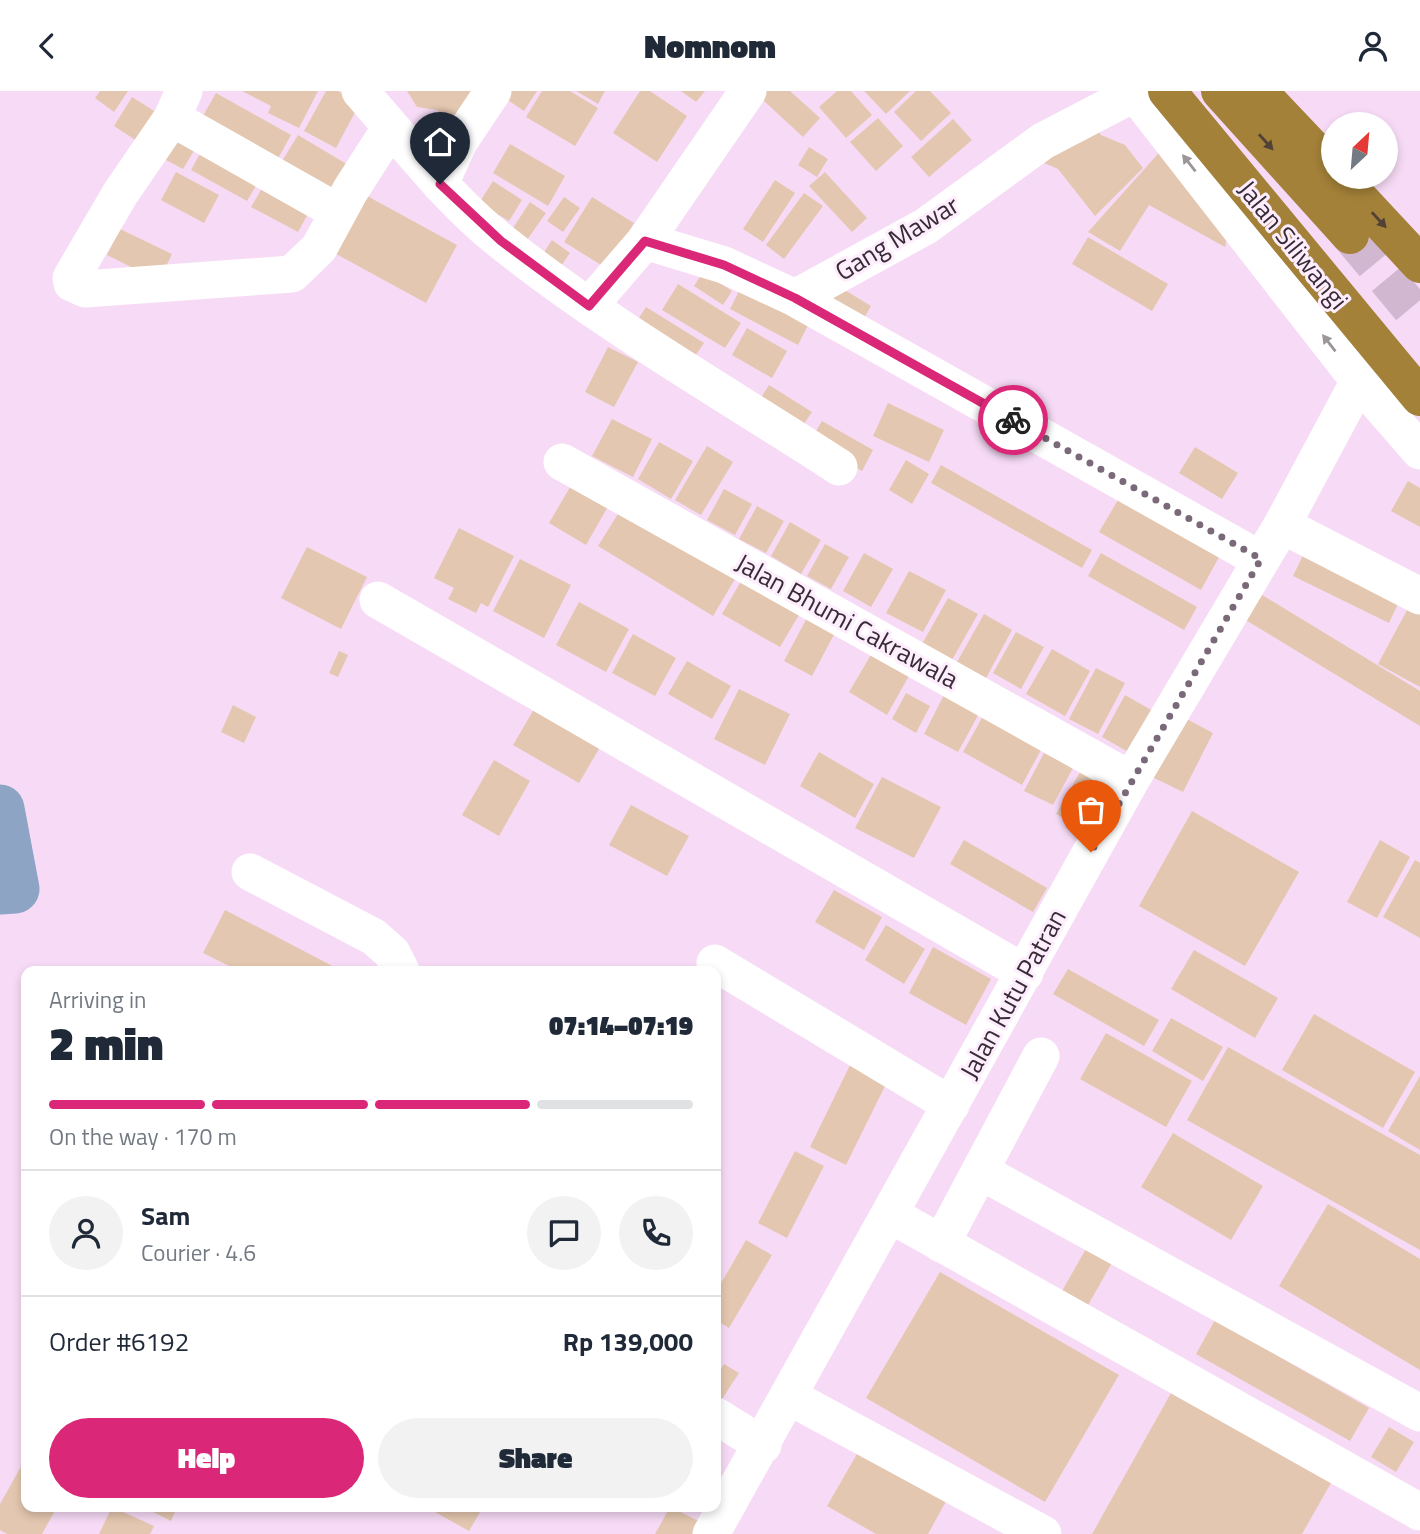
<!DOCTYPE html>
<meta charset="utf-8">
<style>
:root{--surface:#fff;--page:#f2f2f3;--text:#1f2937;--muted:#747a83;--line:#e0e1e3;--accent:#db2777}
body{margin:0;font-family:"Titillium Web",sans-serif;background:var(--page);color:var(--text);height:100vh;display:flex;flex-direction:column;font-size:26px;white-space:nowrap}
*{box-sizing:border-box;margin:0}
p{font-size:23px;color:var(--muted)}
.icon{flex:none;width:38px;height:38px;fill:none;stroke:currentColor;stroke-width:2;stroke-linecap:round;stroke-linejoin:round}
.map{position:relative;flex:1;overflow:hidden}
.drawer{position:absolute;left:21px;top:875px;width:700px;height:546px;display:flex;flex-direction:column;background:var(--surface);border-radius:14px;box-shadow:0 4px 10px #0003}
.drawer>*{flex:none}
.needle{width:46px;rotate:26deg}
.buttons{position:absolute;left:1321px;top:21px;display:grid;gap:14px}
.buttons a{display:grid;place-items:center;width:77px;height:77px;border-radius:50%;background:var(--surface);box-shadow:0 4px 10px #0003;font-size:35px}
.pin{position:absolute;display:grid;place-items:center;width:60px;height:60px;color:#fff;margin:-72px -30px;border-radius:50% 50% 50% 0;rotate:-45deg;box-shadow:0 0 7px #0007}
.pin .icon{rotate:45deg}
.courier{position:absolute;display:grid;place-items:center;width:70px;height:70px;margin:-35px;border:5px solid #db2777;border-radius:50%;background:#fff;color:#222;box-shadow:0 2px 9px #0007}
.summary em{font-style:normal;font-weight:800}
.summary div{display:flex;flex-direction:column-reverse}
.summary{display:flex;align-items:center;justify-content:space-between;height:119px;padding:0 28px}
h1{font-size:46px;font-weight:800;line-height:52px}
.bar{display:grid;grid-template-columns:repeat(4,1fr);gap:10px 7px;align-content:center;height:84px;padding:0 28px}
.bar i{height:9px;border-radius:5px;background:var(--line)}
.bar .active{background:var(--accent)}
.bar p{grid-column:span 4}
.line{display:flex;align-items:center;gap:18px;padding:0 28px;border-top:2px solid var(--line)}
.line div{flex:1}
.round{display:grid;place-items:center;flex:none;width:74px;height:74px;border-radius:37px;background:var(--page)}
.cta{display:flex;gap:14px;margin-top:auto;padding:14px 28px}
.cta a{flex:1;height:80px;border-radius:42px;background:var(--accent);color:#fff;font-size:28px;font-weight:800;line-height:80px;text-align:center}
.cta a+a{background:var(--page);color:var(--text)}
header{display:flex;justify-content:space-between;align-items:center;height:91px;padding:0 28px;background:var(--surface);font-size:32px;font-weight:800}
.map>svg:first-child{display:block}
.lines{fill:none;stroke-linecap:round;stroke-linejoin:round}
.river{stroke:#8da4c5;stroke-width:49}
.building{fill:#e4c7b0}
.highway-tunnel{stroke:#d1b8d0;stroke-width:38;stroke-dasharray:38 19;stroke-linecap:butt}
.minor{stroke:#fff;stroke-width:37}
.highway{stroke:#a38139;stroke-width:38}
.oneway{fill:#524137}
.oneway2{fill:#9b969a}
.done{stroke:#7a6979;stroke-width:7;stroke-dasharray:0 12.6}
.route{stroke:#db2777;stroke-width:9}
.labels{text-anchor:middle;stroke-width:6;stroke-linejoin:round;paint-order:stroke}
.street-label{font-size:26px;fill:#372c36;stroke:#fdedfd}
</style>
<header><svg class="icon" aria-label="back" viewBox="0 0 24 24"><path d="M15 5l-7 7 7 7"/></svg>Nomnom<svg class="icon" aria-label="person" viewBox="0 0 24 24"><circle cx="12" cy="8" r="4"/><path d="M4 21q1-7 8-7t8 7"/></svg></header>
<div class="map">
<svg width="1420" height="1443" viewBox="0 0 1420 1443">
<rect width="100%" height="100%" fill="#f7dbf6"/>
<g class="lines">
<path class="river" d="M0,718L15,798L0,799"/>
</g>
<path class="building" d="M100,0H128L114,21L95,7Z
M242,0H318L299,37L268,22L271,15Z
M326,0H338L360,12L336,57L304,40Z
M407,0H484L455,37L437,19L417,16Z
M511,0H537L524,20L506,8Z
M542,0H570L598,17L575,55L526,26Z
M576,0H605L598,13Z
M640,0H650L687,25L657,71L613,42Z
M681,0H705L696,11Z
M753,0H790L820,27L803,46Z
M837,0H851L872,24L846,47L819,16Z
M864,0H910L886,23Z
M916,0H930L951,22L921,50L894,21Z
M216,2L291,44L275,73L200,30Z
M132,6L162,25L143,54L114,35Z
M878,27L903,55L876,80L850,51Z
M953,28L972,49L929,86L911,66Z
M1096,37L1101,44L1125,54L1143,77L1095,125L1058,78L1035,68Z
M184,38L201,48L183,78L166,69Z
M298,44L350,75L331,106L279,75Z
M206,52L263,83L247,110L191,79Z
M510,53L565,85L548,115L493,82Z
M1165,55L1231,131L1225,156L1149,114L1120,160L1088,141Z
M809,56L828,68L817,86L798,74Z
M176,81L219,104L204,132L161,109Z
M825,81L867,127L852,141L809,95Z
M268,87L314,112L298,141L251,116Z
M775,89L795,102L763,151L743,138Z
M493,90L522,109L509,130L479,112Z
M358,100L457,154L426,212L327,158Z
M804,102L823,115L784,168L766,154Z
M564,106L580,117L563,141L547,130Z
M592,106L634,132L606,177L564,151Z
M530,111L546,122L524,153L509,143Z
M120,138L172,163L159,190L107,164Z
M1088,146L1168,193L1152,220L1072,173Z
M552,149L570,162L557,181L539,169Z
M703,181L732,200L723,214L694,195Z
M678,193L741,232L725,257L662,219Z
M742,194L810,230L798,254L730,218Z
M838,195L871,215L859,236L826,215Z
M646,216L704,252L689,274L632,238Z
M747,237L787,260L772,287L732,264Z
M608,256L638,271L614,316L585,301Z
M769,294L812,321L797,343L755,316Z
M888,312L944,339L929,371L873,345Z
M612,328L652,348L633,386L592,365Z
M822,330L873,359L862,380L810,350Z
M659,351L693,370L671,408L638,388Z
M707,355L733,371L701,424L675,409Z
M1195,356L1238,382L1222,408L1179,382Z
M906,369L929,383L912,413L889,399Z
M941,374L1092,459L1082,477L931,392Z
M1408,390L1420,397V436L1391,420Z
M573,391L610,412L586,454L549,432Z
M1125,397L1224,457L1201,499L1099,441Z
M724,398L752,413L735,444L707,429Z
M757,415L784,430L766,462L739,448Z
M621,418L735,488L713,525L598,455Z
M790,431L821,449L801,483L771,465Z
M459,437L514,465L488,516L481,512L476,522L448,508L454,497L434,487Z
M825,453L849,466L831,498L807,485Z
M1308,454L1403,502L1389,532L1293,485Z
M307,456L367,486L341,538L281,507Z
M864,462L893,478L871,516L843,500Z
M1101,462L1197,516L1184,539L1088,485Z
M520,468L571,494L544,547L493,520Z
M909,480L946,499L923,541L886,522Z
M745,483L803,517L780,556L722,523Z
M1259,502L1420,600V635L1244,528Z
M948,507L978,523L952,569L922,553Z
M1413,508L1420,512V596L1378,573Z
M579,511L629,538L606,581L556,554Z
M809,523L837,538L812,585L784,570Z
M984,523L1012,539L986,587L957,571Z
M1016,541L1044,556L1021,598L993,582Z
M633,543L676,567L655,605L612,582Z
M1052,558L1090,580L1065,625L1026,603Z
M339,560L348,564L338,586L329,582Z
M872,562L910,583L887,624L849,601Z
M687,570L731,595L712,628L668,603Z
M1096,577L1125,592L1098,643L1069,628Z
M739,598L790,623L765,674L714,648Z
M946,600L981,619L958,661L924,643Z
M906,602L930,615L916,642L892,628Z
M1125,604L1160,624L1137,666L1102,646Z
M540,608L606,646L579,692L513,654Z
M233,614L256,626L244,652L221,641Z
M983,625L1042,657L1022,694L963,661Z
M1183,626L1213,642L1183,701L1152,686Z
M819,661L874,693L855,727L800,695Z
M1044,662L1073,677L1053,714L1024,700Z
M494,669L530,690L499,745L462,724Z
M1083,676L1118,695L1091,742L1056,723Z
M882,686L941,716L914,767L855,737Z
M631,714L689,745L667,785L609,754Z
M1192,720L1299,781L1245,875L1139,815Z
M964,749L1047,797L1033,821L950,773Z
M1380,749L1410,766L1377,827L1347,811Z
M1415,769L1420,772V847L1383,826Z
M834,799L882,826L864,859L815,831Z
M225,819L342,880H239L203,862Z
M886,834L925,858L904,893L865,869Z
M933,856L991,888L966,934L909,902Z
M1194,859L1278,907L1255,947L1171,898Z
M1068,878L1159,929L1144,955L1053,903Z
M1314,923L1415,981L1383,1037L1282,979Z
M1171,927L1223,956L1203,990L1152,960Z
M1106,942L1192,990L1166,1036L1080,988Z
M1228,956L1420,1064V1159L1187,1029Z
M851,972L887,991L846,1074L810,1056Z
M1420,985V1059L1388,1040Z
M1173,1042L1263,1095L1231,1149L1141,1096Z
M795,1060L824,1075L787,1147L758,1132Z
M1328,1113L1420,1168V1279L1279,1195Z
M1092,1147L1118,1161L1087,1216L1061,1202Z
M746,1149L772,1164L729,1237L716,1229V1201Z
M940,1181L1119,1284L1045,1411L866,1307Z
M1215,1229L1369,1317L1350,1350L1196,1263Z
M724,1273L739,1282L722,1308L716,1304V1286Z
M1171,1302L1331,1392L1302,1443H1092Z
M1389,1336L1414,1351L1396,1381L1371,1366Z
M861,1356L949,1405L928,1443H876L827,1415Z
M23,1372L26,1374V1416H57L42,1443H7L0,1439V1413Z
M112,1416L154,1435L150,1443H99Z
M151,1416H177L171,1430L149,1419Z
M426,1416H483L469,1440Z
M670,1416L703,1432L697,1443H655Z"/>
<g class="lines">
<path class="highway-tunnel" d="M1350,144L1420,228"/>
<path class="minor" d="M184,0L172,27L120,103L71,187L72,192L85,198L292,183L319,157L350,100L391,36L360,0
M1133,0L1359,290L1420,360
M172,27L338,121
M391,36C425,76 460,118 502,151C607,235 727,303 839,376
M440,93L459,51L493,0
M645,150L748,0
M795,207L1261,469
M589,215L645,150L724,174L795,207L926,135L1043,50L1135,2
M562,371L1131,689
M1282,434L1420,505
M378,509L1025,882
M250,781L374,846L392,862L401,880
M715,872L951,1014
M980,1080L1420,1322
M891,1124L1420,1421
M941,1153L1041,965
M790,1306L1043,1443
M716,1325L763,1354
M711,1443L1131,689L1282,434L1359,290"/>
<path class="highway" d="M1167,0L1420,306
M1220,0L1350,144
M1258,0L1334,80
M1339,86L1420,173"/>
</g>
<defs><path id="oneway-solid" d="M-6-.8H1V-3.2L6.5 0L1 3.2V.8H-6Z" transform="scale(1.75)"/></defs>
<g class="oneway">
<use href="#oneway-solid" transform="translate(1266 51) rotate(48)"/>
<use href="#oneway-solid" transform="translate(1379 129) rotate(47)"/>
</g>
<g class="oneway2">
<use href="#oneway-solid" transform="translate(1189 72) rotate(-128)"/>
<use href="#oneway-solid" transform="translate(1329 252) rotate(-128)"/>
</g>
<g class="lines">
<path class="done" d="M1013,329L1261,468L1091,761"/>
<path class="route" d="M440,93L501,150L589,215L645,150L724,174L795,207L1013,329"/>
</g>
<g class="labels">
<g class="street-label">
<text transform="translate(897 147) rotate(-31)" y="9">Gang Mawar</text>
<text transform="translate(1293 154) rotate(51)" y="9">Jalan Siliwangi</text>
<text transform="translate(847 530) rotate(29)" y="9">Jalan Bhumi Cakrawala</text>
<text transform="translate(1013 903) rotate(-61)" y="9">Jalan Kutu Patran</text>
</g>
</g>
</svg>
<div class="buttons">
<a><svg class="needle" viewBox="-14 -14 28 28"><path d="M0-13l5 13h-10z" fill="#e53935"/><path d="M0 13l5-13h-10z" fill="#747a83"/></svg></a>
</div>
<div class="pin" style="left:1091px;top:761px;background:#ea580c"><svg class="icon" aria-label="bag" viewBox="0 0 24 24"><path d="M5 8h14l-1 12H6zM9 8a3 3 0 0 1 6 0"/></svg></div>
<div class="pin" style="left:440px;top:93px;background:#1f2937"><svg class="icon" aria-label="home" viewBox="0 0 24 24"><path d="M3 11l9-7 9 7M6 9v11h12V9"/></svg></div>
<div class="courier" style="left:1013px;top:329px"><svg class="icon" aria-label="bike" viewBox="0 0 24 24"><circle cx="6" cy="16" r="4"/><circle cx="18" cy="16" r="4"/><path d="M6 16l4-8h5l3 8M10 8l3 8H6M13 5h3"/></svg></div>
<section class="drawer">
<div class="summary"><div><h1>2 min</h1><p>Arriving in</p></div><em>07:14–07:19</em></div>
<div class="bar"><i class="active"></i><i class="active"></i><i class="active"></i><i></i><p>On the way · 170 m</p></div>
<div class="line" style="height:126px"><a class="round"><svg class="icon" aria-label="person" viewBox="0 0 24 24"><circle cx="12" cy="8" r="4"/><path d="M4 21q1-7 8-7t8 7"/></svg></a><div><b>Sam</b><p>Courier · 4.6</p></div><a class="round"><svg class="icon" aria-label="chat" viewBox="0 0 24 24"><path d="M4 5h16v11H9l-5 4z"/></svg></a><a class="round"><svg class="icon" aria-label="phone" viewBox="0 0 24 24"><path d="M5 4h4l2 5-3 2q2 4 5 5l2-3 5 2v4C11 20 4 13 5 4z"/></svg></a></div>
<div class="line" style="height:91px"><div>Order #6192</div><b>Rp 139,000</b></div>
<div class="cta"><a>Help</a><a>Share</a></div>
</section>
</div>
